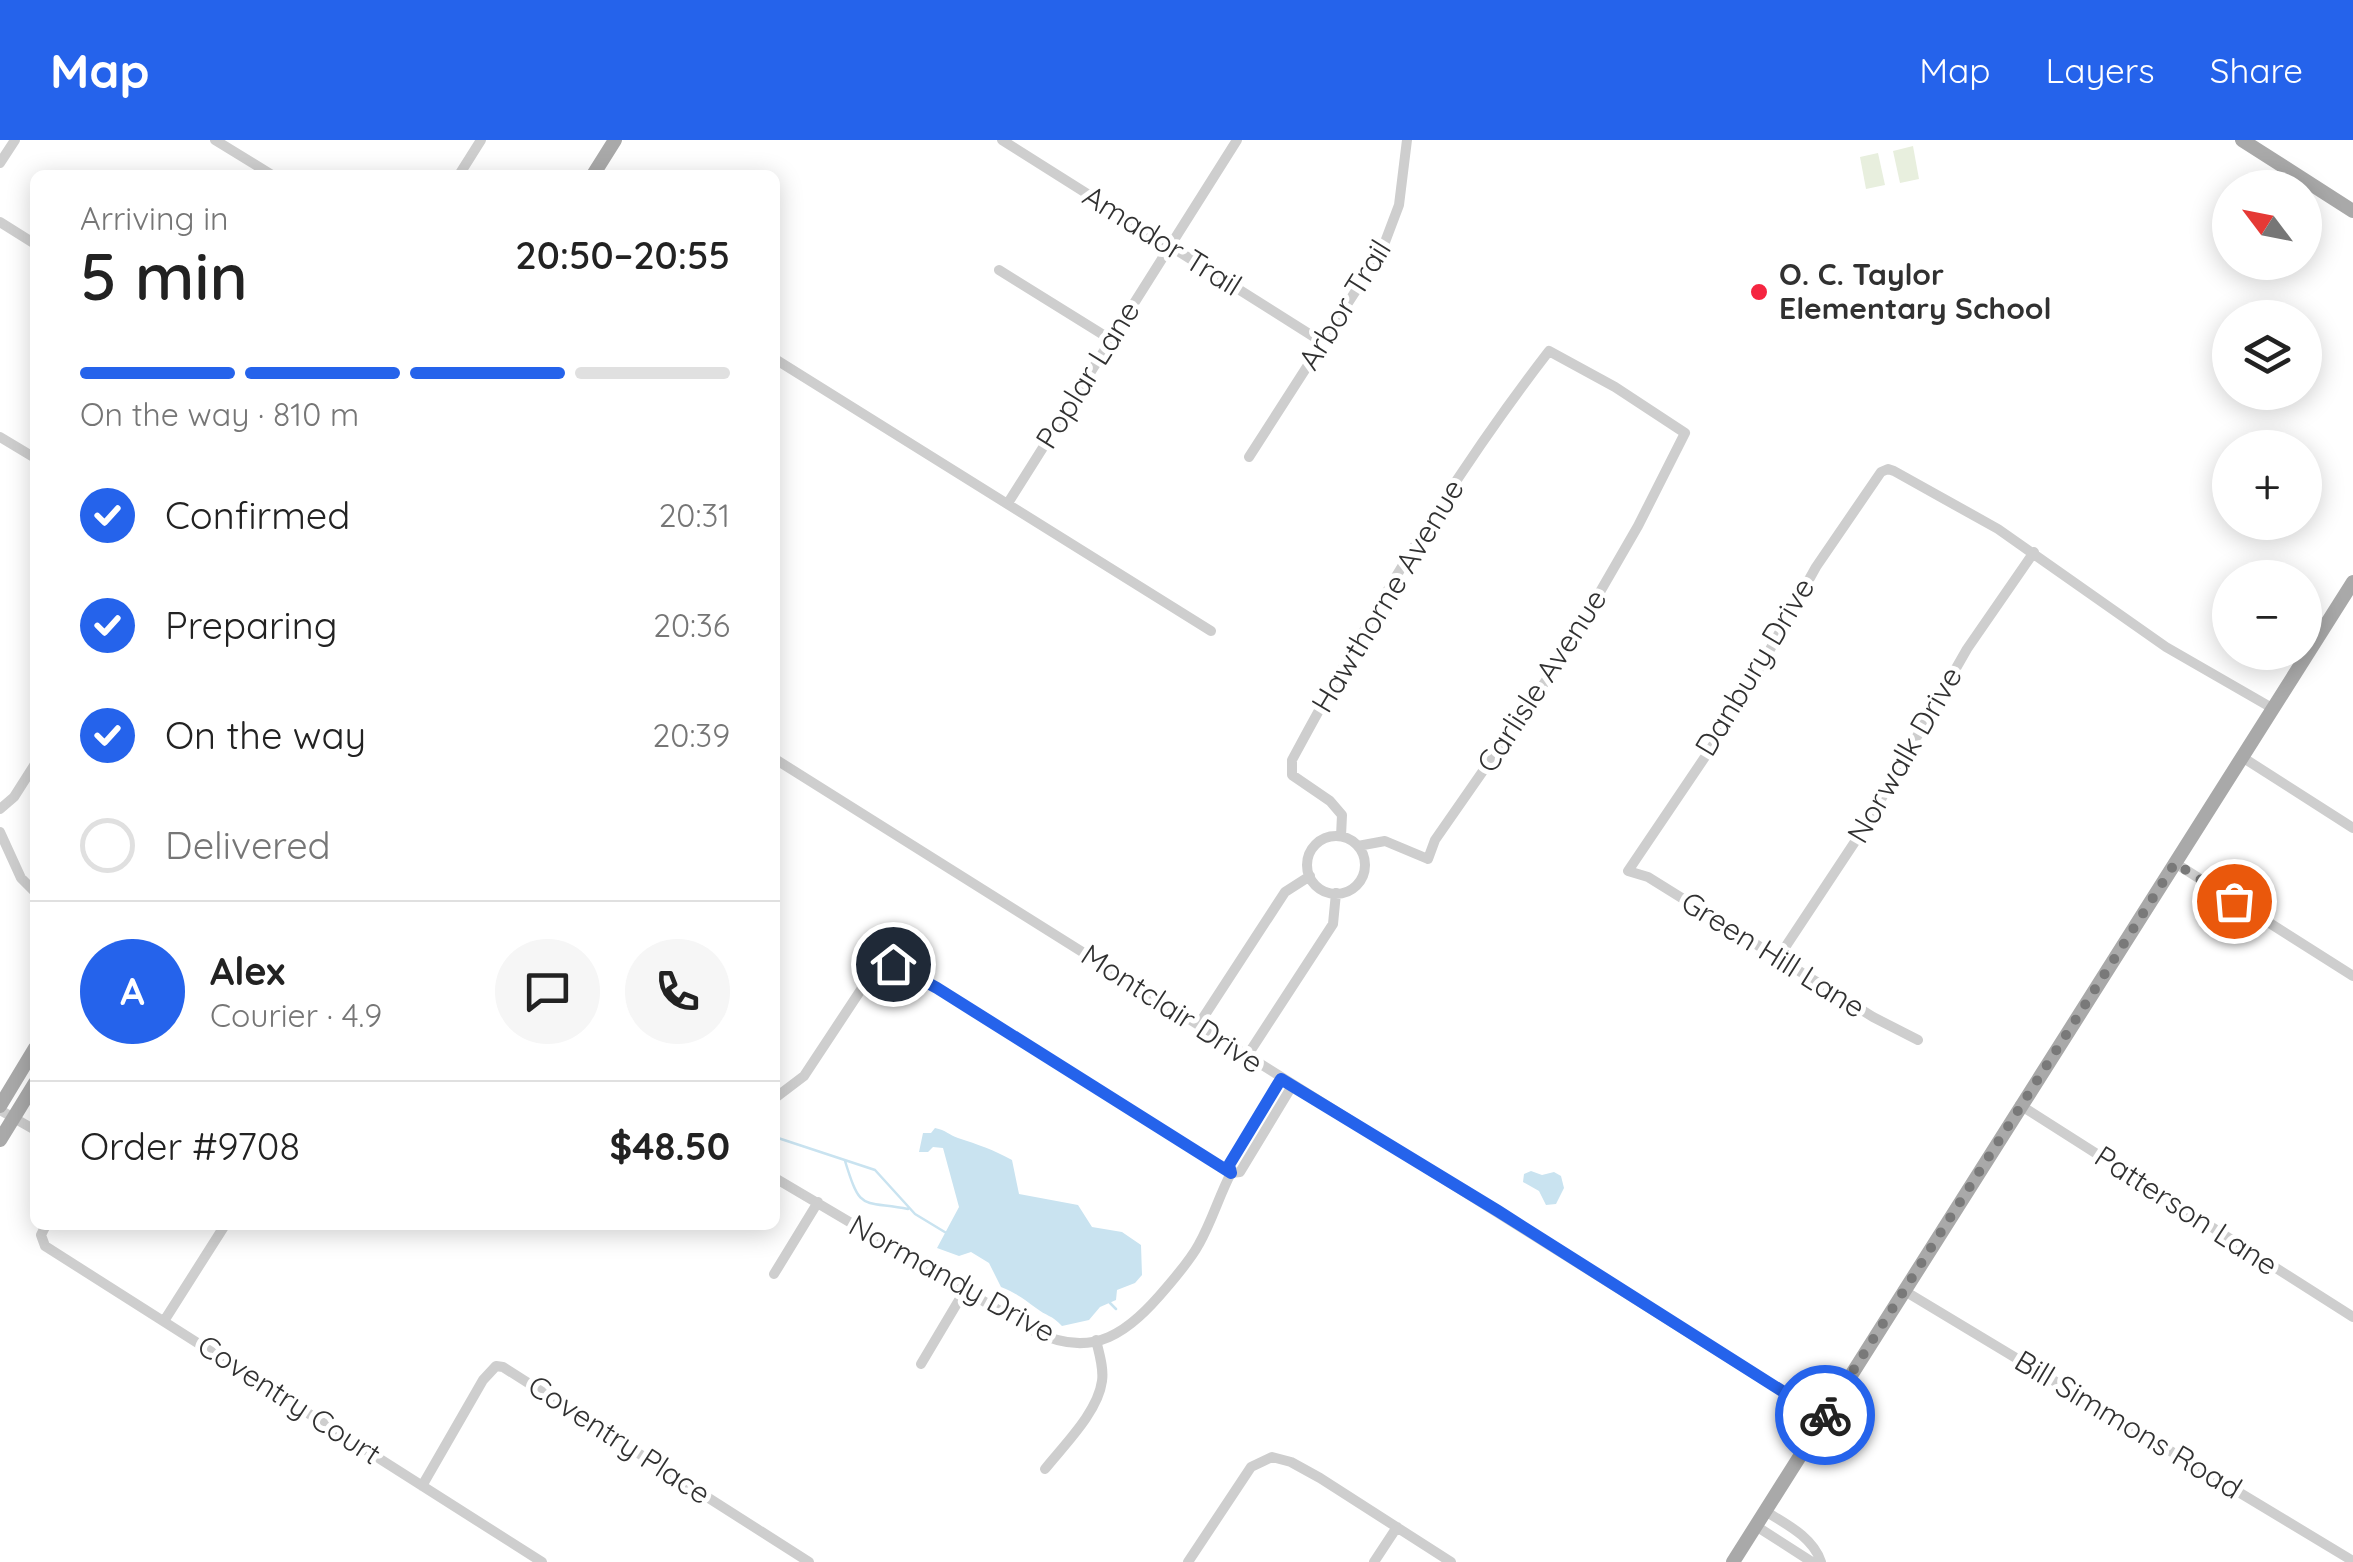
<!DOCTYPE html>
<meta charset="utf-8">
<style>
:root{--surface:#fff;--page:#f6f6f6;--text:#222;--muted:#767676;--line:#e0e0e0;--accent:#2563eb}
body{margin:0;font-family:Quicksand,sans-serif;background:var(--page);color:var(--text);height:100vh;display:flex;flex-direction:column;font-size:38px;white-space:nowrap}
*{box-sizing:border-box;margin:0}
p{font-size:32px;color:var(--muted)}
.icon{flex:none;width:55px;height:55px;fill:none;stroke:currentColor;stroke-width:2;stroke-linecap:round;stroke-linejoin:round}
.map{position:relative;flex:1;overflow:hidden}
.sheet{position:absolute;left:30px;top:30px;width:750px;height:1060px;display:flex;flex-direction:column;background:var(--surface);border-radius:15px;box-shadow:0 5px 25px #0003}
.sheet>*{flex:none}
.needle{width:65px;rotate:302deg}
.tools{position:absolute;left:2212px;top:30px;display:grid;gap:20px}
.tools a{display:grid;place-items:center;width:110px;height:110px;border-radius:50%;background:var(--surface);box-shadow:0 5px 25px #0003;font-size:50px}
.pin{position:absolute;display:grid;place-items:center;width:85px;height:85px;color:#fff;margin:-42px;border:5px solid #fff;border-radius:50%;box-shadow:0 2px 10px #0007}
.courier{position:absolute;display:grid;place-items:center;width:100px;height:100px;margin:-50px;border:8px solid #2563eb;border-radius:50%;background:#fff;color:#222;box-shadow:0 2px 12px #0007}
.overview em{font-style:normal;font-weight:600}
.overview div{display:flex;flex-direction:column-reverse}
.overview{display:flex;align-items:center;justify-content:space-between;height:170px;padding:0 50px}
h1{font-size:65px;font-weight:600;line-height:75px}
.bar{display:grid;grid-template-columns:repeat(4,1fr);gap:15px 10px;align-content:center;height:120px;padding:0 50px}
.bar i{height:12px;border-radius:8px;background:var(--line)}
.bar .active{background:var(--accent)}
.bar p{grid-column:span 4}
.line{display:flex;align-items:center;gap:25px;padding:0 50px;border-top:2px solid var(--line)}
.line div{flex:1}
.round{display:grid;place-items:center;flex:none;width:105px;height:105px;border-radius:52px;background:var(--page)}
ol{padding:0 50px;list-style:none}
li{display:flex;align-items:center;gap:30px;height:110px}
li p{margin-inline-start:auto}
li .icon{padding:10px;border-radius:50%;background:var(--accent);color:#fff;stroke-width:4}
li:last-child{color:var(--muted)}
li i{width:55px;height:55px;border:5px solid var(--line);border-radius:50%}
header{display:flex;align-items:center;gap:60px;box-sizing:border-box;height:140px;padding:0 50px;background:var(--accent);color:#fff}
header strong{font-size:48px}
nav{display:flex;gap:55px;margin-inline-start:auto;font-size:35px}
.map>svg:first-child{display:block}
.green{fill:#e8efde}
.water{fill:#c9e3f0}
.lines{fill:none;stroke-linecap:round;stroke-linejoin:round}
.stream{stroke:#c9e3f0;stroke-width:2.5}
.minor{stroke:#cecece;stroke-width:10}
.major{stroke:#a9a9a9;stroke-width:14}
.done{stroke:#797979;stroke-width:10;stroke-dasharray:0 18}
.route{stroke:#2563eb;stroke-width:12}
.poi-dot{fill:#f52540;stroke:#fff;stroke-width:4}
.labels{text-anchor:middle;stroke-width:10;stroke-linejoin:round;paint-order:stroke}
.street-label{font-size:30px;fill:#313131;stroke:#fff}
.poi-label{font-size:30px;font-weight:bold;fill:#313131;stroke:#fff;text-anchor:start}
</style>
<header>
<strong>Map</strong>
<nav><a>Map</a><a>Layers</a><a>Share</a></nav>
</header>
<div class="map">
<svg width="2353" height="1422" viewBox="0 0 2353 1422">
<rect width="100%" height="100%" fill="#fff"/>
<path class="green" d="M1913,6L1919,39L1900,43L1893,11Z
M1878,13L1885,45L1866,49L1860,17Z"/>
<path class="water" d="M935,988C946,990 949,995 958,998C979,1005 992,1009 1012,1020L1019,1054L1078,1065L1092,1087L1122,1092L1141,1105L1142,1135L1135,1143L1117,1150L1116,1160L1100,1167L1089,1180L1062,1186C1052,1175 1046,1176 1036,1168C1024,1159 1016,1153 1001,1147L989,1123L971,1112L959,1116L937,1108L959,1067L943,1008L933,1007L928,1012H919L923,993H931Z
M1531,1031L1542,1035L1554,1032L1561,1036L1564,1048L1556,1064L1546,1065L1539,1051L1523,1042L1524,1034Z"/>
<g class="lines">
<path class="stream" d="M775,997L875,1030L915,1074L948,1094
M845,1021C861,1072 860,1060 908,1069
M1110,1163L1116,1169"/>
<path class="minor" d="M215,0L272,35
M1002,0L1322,202
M0,23L15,0
M459,35L481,0
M0,82L35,104
M999,130L1110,199
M775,219L1211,491
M0,297L35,318
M1249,317L1382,110L1399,65L1407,0
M1008,363L1237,0
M2242,617L2353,688
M775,619L1823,1277
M0,669L14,657L35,624
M0,692L21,738L35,752
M1341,696L1342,675L1330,661L1292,635V620C1369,477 1450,339 1549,211L1615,247L1685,293L1638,386L1563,516L1435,700L1428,719L1385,701L1358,706
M1307 725a29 29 0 1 1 58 0a29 29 0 1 1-58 0Z
M2175,723L2353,836
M1778,818L1868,682L1967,509L2034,412
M1199,884L1285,752L1310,736
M1918,900L1873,877L1648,737L1628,731L1734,574L1816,427L1881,332L1888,329L1894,331L1998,389L2166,507L2272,568
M1247,916L1333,784L1336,753
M775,958L804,936L872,833L889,824L937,848L1231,1033L1240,1032L1292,946
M2020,965L2353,1177
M0,970L35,990
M775,1038L1034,1191C1094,1221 1129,1192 1167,1147C1178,1134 1191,1119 1199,1104C1212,1081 1219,1056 1231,1033L1229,1025L1281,939
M46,1085L41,1095L45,1106L542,1422
M774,1134L818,1062
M1903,1150L2353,1421
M164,1181L225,1085
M921,1224L965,1150
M1045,1329C1064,1305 1098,1272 1102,1241C1104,1228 1099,1213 1096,1200
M422,1346L483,1240L496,1226L503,1227L809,1422
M1765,1371C1786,1384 1813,1397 1821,1422
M1756,1386L1812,1422
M1188,1422L1251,1327L1272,1317L1291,1322L1320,1338L1451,1422
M1374,1422L1397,1387"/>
<path class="major" d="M2242,0L2353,71
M593,35L615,0
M0,966L35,908
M0,1000L35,943
M1733,1422L2353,442"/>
</g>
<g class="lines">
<path class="done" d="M1825,1275L2175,723L2234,761"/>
<path class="route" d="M893,824L937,848L1231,1033L1229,1025L1281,939L1498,1071L1823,1277L1825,1275"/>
</g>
<circle class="poi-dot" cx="1759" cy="152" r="10"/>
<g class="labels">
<g class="street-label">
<text transform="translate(1162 101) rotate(32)" y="10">Amador Trail</text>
<text transform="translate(1345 165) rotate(-58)" y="10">Arbor Trail</text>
<text transform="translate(1088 235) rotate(-58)" y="10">Poplar Lane</text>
<text transform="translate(1388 456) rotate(-59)" y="10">Hawthorne Avenue</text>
<text transform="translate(1755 527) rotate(-59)" y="10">Danbury Drive</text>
<text transform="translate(1542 541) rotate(-57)" y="10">Carlisle Avenue</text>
<text transform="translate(1905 615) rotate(-60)" y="10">Norwalk Drive</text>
<text transform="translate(1773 815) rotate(32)" y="10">Green Hill Lane</text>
<text transform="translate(1172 869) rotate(33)" y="10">Montclair Drive</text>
<text transform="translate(2186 1071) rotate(33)" y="10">Patterson Lane</text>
<text transform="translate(952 1139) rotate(29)" y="10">Normandy Drive</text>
<text transform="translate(289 1260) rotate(33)" y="10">Coventry Court</text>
<text transform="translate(2128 1285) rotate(31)" y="10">Bill Simmons Road</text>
<text transform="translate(619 1300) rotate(33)" y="10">Coventry Place</text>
</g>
<g class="poi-label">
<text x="1779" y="145">O. C. Taylor<tspan x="1779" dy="34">Elementary School</tspan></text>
</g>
</g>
</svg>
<div class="tools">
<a><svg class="needle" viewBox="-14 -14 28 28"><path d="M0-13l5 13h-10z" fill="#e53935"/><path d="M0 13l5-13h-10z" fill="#767676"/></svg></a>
<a><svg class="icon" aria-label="layers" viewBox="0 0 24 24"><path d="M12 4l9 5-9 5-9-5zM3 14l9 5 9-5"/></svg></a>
<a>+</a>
<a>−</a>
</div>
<div class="pin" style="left:2234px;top:761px;background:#ea580c"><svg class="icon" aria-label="bag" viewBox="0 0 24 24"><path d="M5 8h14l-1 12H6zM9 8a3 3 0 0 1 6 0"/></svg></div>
<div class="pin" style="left:893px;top:824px;background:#1f2937"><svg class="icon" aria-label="home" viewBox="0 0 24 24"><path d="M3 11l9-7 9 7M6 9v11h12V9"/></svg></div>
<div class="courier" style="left:1825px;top:1275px"><svg class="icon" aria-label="bike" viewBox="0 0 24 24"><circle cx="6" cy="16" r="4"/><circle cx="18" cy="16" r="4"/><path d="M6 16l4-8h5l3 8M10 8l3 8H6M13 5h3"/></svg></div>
<section class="sheet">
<div class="overview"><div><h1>5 min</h1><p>Arriving in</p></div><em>20:50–20:55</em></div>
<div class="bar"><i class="active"></i><i class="active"></i><i class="active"></i><i></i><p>On the way · 810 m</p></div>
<ol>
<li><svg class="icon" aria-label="check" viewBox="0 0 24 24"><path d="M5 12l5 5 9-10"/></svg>Confirmed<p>20:31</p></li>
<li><svg class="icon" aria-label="check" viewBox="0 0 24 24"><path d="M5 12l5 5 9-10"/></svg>Preparing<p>20:36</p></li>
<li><svg class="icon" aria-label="check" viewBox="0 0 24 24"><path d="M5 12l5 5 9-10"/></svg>On the way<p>20:39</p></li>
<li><i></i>Delivered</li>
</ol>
<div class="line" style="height:180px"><b class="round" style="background:var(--accent);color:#fff">A</b><div><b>Alex</b><p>Courier · 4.9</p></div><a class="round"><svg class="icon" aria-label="chat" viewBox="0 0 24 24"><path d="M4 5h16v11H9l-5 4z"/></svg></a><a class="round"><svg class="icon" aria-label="phone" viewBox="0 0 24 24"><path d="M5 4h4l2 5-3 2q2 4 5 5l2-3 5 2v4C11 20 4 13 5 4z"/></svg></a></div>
<div class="line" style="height:130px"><div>Order #9708</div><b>$48.50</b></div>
</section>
</div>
